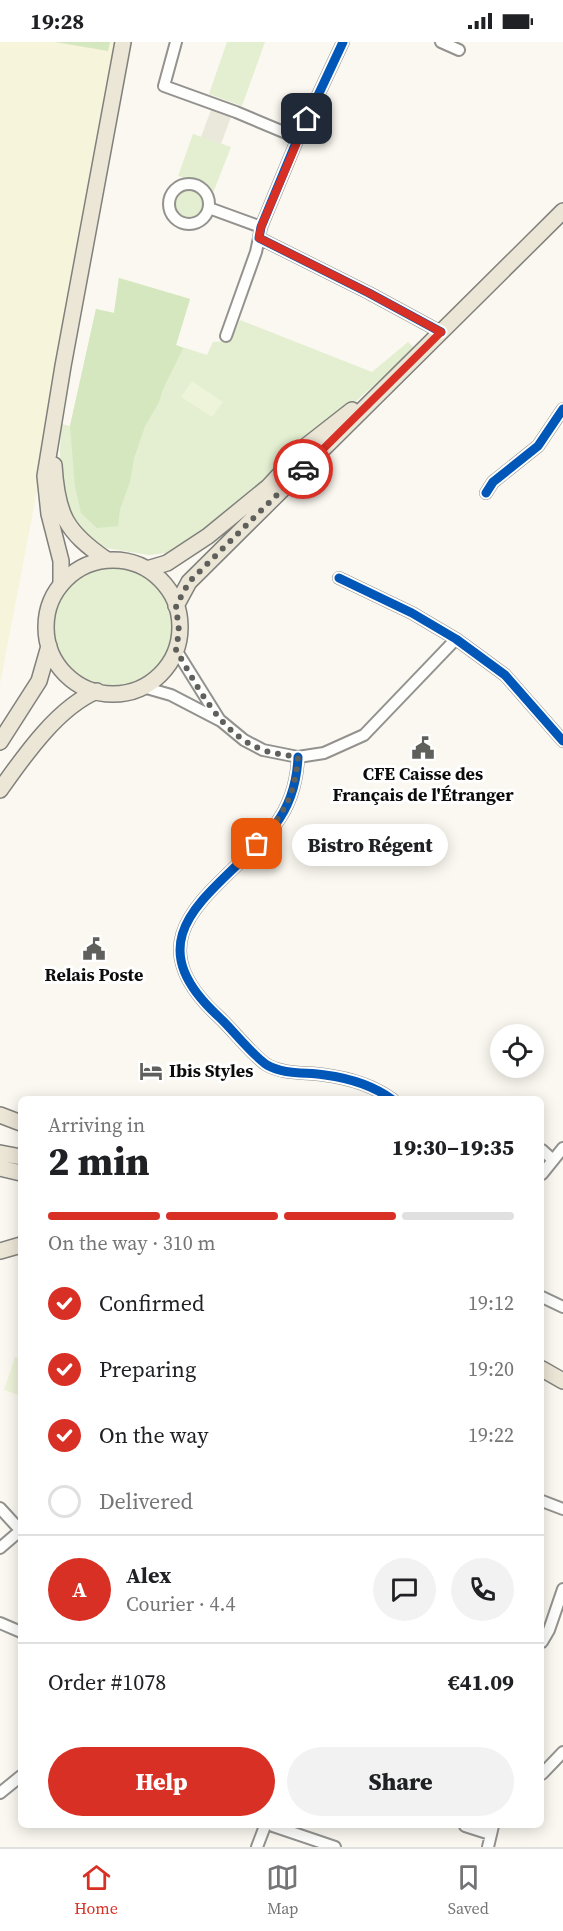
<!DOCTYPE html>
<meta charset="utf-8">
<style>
:root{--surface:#fff;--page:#f2f2f2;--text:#202124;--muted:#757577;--line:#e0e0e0;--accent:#d93025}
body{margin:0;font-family:"Source Serif 4",serif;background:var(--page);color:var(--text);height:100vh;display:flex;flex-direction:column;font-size:22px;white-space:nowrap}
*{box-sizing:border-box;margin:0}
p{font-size:20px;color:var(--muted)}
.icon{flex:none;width:33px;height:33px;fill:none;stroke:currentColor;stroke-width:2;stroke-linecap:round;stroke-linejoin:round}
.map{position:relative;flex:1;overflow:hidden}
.panel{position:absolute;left:18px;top:1054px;width:526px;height:732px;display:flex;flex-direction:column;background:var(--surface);border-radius:9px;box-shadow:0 3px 15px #0003}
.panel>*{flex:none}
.controls{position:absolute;left:490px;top:982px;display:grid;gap:12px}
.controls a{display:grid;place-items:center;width:54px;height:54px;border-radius:50%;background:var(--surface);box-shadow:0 3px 15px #0003;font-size:30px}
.pin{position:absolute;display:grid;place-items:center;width:51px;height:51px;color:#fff;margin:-26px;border-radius:12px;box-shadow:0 3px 9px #0006}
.courier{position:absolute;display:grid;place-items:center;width:60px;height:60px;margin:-30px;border:4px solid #d93025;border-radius:50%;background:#fff;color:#222;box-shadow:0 2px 8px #0007}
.bubble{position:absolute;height:42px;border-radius:21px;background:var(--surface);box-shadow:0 3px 15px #0003;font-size:20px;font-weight:800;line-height:42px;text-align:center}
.summary em{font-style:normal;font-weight:800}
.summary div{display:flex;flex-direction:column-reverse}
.summary{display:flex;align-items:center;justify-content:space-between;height:102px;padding:0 30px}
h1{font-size:39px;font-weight:800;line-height:45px}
.bar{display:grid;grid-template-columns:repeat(4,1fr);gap:9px 6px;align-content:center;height:72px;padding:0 30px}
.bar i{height:8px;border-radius:4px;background:var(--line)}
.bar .selected{background:var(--accent)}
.bar p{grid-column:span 4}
.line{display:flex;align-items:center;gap:15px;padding:0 30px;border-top:2px solid var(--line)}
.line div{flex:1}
.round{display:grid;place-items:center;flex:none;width:63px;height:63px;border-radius:32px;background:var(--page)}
ol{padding:0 30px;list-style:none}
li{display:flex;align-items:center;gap:18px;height:66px}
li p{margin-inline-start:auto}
li .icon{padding:6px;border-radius:50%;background:var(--accent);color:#fff;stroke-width:4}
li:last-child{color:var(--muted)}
li i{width:33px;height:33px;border:3px solid var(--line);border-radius:50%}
.cta{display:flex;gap:12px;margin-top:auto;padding:12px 30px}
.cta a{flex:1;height:69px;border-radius:36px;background:var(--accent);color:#fff;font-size:24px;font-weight:800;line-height:69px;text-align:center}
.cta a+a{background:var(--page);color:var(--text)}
.status{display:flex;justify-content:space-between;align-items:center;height:42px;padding:0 30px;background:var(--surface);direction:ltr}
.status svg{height:16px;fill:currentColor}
.menu{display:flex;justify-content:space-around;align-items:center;height:84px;border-top:2px solid var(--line);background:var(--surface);font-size:16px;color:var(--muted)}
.menu a{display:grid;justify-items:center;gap:3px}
.menu .selected{color:var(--accent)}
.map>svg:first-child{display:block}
.farmland{fill:#f7f4dc}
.green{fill:#e3efd0}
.forest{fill:#d4e7be}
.pitch{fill:#edf4d9}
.plaza{fill:#eae7db}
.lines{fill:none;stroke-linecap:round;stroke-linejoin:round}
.minor-casing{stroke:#93928f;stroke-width:14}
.primary-casing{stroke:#80807c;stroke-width:18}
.minor{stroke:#fefefd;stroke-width:10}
.primary{stroke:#ece6d7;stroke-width:15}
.cycleway-casing{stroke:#fff;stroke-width:13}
.cycleway{stroke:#0057b8;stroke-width:9}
.done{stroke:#5f5f5c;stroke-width:6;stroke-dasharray:0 10.8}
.route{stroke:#d93025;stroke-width:8}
.labels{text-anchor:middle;stroke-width:6;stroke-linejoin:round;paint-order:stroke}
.poi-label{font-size:18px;font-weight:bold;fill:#0c0c0c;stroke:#fff}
</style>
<div class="status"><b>19:28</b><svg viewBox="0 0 49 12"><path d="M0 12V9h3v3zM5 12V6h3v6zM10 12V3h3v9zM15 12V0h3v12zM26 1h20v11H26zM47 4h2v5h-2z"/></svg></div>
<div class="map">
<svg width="563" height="1805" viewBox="0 0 563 1805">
<rect width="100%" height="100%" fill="#faf8f0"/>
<path class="farmland" d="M0,0H123L0,642Z"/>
<path class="green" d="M227,0H265L242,64L209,52Z
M193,92L231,105L213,151L201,140L178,134Z
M174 161a15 15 0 1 1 30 0a15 15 0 1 1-30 0Z
M119,236L190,257L176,303L207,313L213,300L230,299L240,278L372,330L408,300L415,307L355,360L337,371L263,440L195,493L166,511L149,513L106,506L87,496L71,473L62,445L60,411L61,382L70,384L96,267L114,271Z
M54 584a59 59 0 1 1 118 0a59 59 0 1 1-118 0Z"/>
<path class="forest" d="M55,0H110L108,9Z
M119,236L190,257L176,303L183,306L163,347L159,360L145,384L134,416L130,440L120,467L118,484L97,486L81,471L75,444L70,384L96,267L114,271Z"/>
<path class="pitch" d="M192,339L223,360L212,375L181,355Z
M15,1315L21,1317V1354L4,1348Z"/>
<path class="plaza" d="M211,68L231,75L221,102L201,95Z"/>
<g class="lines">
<g class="minor-casing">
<path id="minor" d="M176,0L164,44L236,70L298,96
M343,0L298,96L261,185L259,196L369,251L441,290
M441,0L459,8
M169 162a20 20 0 1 1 40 0a20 20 0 1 1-40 0Z
M209,166L261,185
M226,294L256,210L259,196
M486,451L493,440L538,404L563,367
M339,536L412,571L456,597L505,633L563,699
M176,608L219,677
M143,645L171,653L221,679L244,698L263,708L298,715L324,711L364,693L456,597
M298,715C297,740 291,762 275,783C224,848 125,889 219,975C233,988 252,1013 267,1023C285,1033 305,1030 325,1033C348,1036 374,1044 393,1058
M542,1108L553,1118
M542,1132L563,1106
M542,1255L563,1265
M542,1459L563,1467
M0,1466L21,1489
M0,1506L21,1488
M0,1581L21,1590
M542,1600L549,1588L563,1547
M542,1732L563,1710
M0,1751L21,1734
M273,1784L335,1805
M465,1784L490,1792
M257,1805L265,1784
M488,1805L493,1784"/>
</g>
<g class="primary-casing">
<path id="primary" d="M54,423C57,473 66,490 107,518
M46 585a67 67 0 1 1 134 0a67 67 0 1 1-134 0Z
M147,527L167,521L208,494L268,445L306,404L352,368
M61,543V519L49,472L45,434L63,324L123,0
M176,564L189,540L563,169
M0,700L39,639L49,604
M0,748C24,714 58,665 97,649
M0,1073L21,1081
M0,1111L21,1115
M0,1126L21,1131
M0,1209L21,1203
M542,1327L563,1339"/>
</g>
<use href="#minor" class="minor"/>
<use href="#primary" class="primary"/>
<g class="cycleway-casing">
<path id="cycleway" d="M343,0L298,96L261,185L259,196L369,251L441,290
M486,451L493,440L538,404L563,367
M339,536L412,571L456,597L505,633L563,699
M298,715C297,740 291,762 275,783C224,848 125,889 219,975C233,988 252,1013 267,1023C285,1033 305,1030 325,1033C348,1036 374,1044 393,1058"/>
</g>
<use href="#cycleway" class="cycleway"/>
</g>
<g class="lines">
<path class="done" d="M257,802C283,774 295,754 298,715C287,713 276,712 266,709C220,694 199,646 176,608L179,589L176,564L189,540L303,427"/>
<path class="route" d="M303,427L441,290L369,251L259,196L261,185L307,77"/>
</g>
<defs>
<g id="civic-bare" transform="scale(1.8)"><path d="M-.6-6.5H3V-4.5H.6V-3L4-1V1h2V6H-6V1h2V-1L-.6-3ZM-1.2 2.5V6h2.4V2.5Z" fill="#5f5f5c" stroke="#fff" stroke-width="2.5" paint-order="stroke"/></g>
<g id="hotel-bare" transform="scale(1.8)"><path d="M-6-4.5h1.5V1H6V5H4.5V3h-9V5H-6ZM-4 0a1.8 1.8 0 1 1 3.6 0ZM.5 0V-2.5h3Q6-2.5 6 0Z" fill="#5f5f5c" stroke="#fff" stroke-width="2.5" paint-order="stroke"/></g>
</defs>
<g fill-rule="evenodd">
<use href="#civic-bare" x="423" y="706"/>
<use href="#civic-bare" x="94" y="907"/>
<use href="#hotel-bare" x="151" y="1029"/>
</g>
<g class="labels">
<g class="poi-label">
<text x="423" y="738">CFE Caisse des<tspan x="423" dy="21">Français de l'Étranger</tspan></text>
<text x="94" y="939">Relais Poste</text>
<text x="169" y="1035" text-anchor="start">Ibis Styles</text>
</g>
</g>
</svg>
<div class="controls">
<a><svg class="icon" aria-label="locate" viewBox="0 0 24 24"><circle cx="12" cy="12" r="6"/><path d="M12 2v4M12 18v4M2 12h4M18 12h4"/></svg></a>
</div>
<div class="pin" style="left:257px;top:802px;background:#ea580c"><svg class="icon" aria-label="bag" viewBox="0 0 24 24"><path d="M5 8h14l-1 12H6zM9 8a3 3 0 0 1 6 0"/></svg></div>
<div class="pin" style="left:307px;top:77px;background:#1f2937"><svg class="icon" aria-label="home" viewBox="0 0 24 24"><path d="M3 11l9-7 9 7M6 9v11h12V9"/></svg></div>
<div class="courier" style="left:303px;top:427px"><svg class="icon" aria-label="car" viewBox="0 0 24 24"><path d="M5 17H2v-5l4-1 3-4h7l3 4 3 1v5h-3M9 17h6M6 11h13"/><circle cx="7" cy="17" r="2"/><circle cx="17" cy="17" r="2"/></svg></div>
<div class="bubble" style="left:292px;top:782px;width:156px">Bistro Régent</div>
<section class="panel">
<div class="summary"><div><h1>2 min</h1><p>Arriving in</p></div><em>19:30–19:35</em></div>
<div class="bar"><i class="selected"></i><i class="selected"></i><i class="selected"></i><i></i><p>On the way · 310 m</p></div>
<ol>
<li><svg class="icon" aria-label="check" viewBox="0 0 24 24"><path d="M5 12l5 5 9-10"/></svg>Confirmed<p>19:12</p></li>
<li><svg class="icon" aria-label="check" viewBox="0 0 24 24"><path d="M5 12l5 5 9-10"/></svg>Preparing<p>19:20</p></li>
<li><svg class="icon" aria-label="check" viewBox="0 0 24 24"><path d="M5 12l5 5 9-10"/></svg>On the way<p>19:22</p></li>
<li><i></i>Delivered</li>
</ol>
<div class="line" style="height:108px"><b class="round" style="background:var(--accent);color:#fff">A</b><div><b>Alex</b><p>Courier · 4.4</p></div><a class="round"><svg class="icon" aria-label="chat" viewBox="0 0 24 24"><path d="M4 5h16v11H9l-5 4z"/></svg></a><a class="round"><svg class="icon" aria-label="phone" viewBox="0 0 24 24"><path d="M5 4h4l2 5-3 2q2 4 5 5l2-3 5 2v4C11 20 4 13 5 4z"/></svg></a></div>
<div class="line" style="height:78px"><div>Order #1078</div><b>€41.09</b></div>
<div class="cta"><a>Help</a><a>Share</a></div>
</section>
</div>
<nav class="menu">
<a class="selected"><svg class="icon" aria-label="home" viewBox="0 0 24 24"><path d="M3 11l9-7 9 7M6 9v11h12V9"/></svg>Home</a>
<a><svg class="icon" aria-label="map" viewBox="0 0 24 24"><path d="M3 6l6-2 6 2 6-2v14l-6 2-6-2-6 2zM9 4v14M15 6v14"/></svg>Map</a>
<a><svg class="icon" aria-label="saved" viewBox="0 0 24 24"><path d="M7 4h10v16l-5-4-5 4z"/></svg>Saved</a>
</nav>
